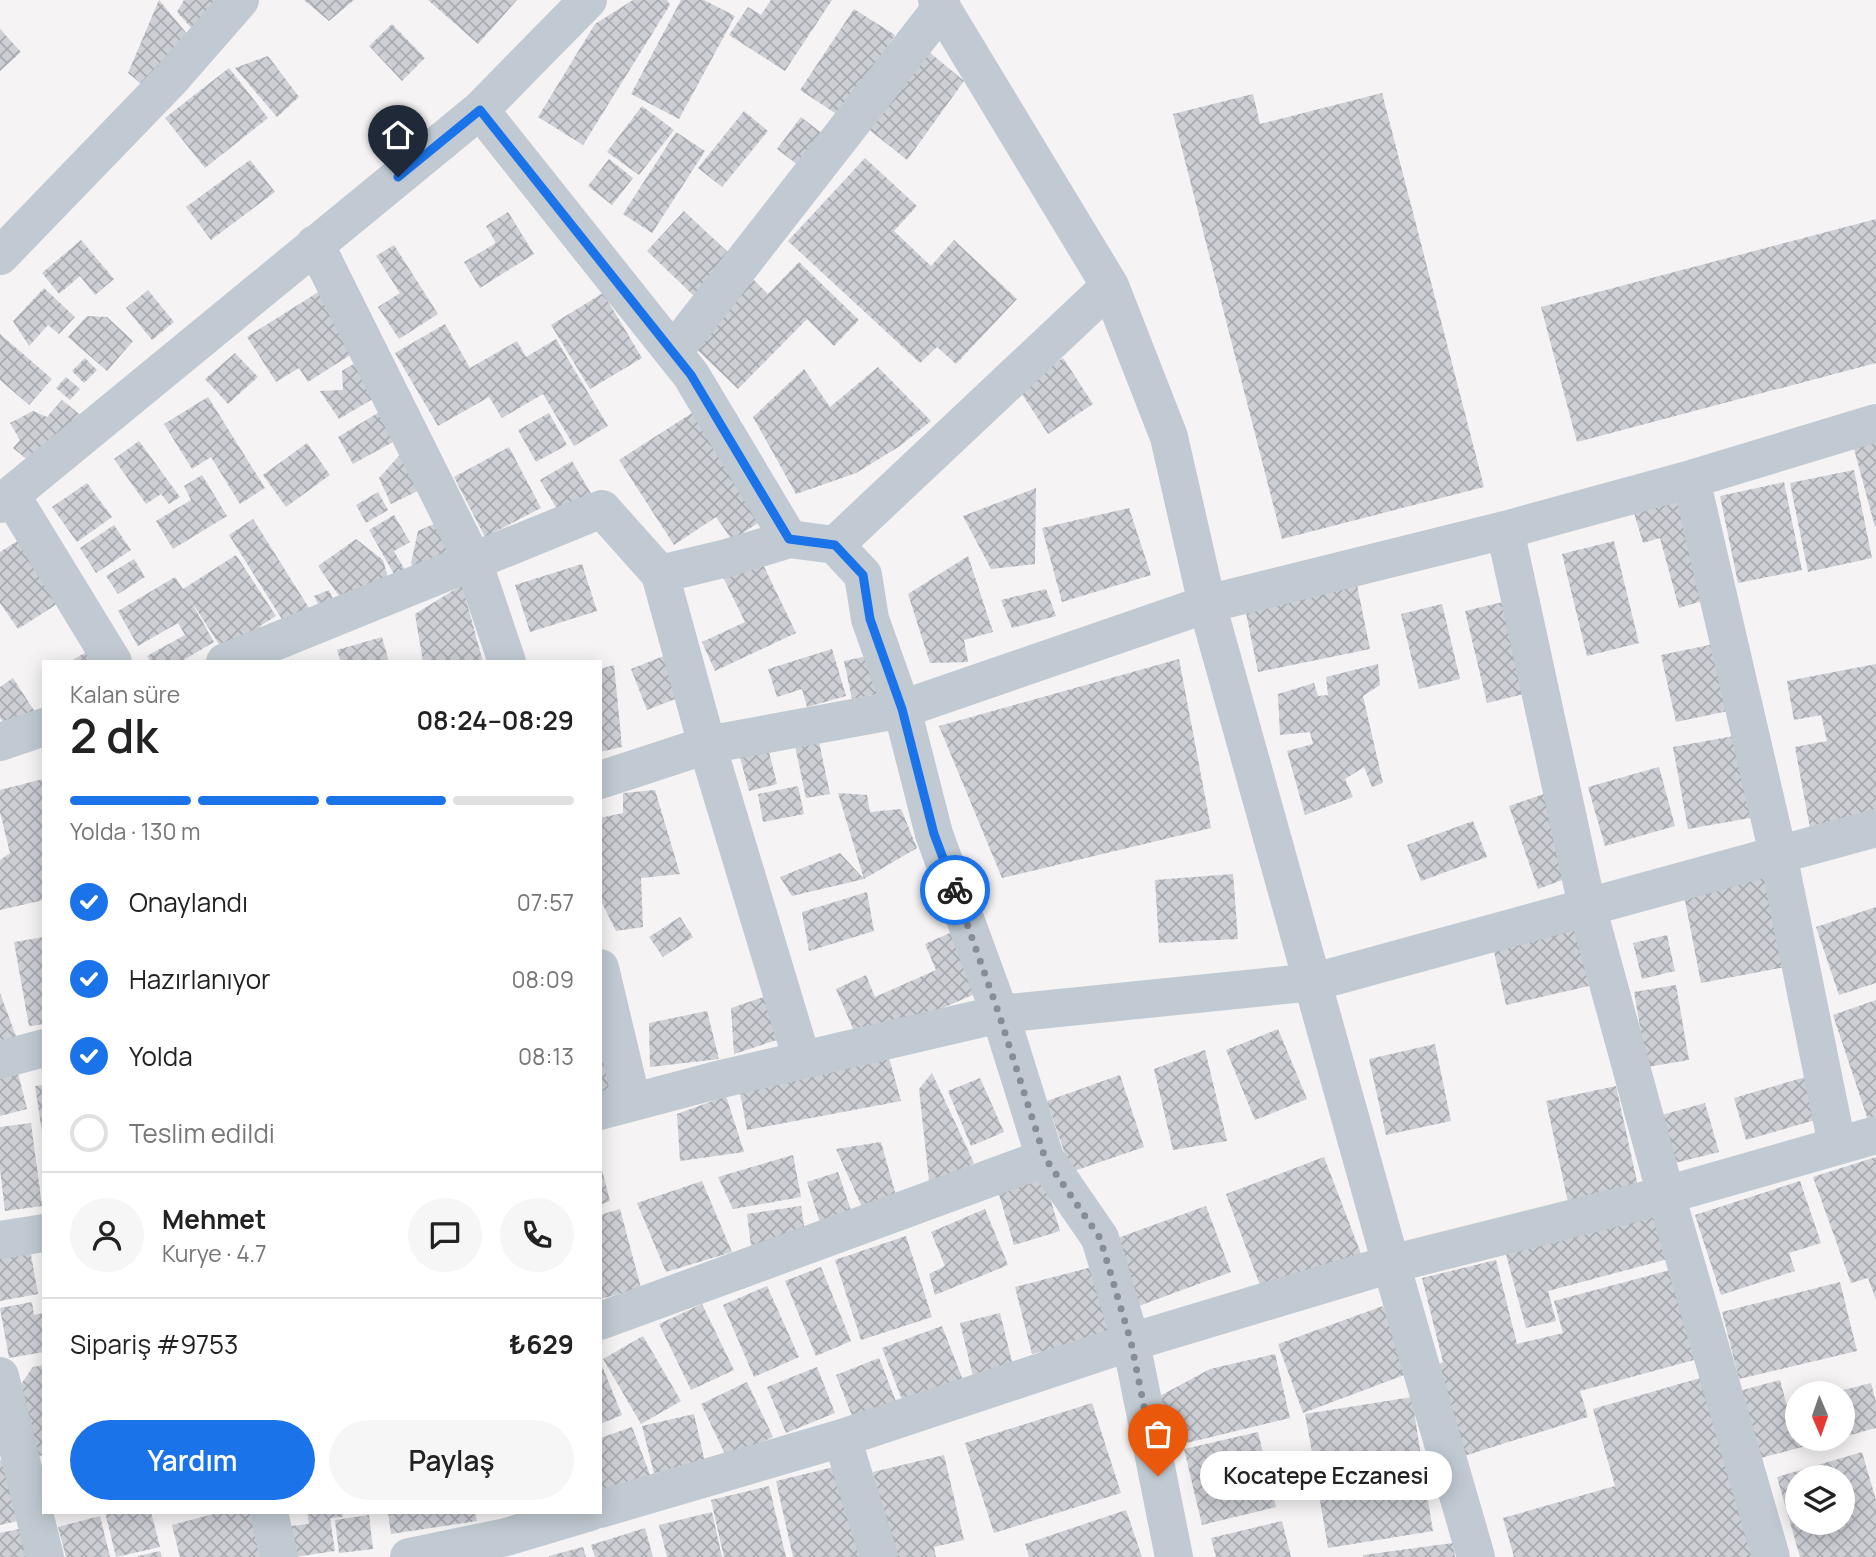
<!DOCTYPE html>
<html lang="tr">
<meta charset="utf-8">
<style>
:root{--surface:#fff;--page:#f6f6f6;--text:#222;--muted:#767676;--line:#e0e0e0;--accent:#1a73e8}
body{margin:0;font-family:Manrope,sans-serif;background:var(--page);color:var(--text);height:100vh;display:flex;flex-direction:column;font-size:26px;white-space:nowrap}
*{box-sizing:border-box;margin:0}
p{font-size:23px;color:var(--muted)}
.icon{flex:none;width:38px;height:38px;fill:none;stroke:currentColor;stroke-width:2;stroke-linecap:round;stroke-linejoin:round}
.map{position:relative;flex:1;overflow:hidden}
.details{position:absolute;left:42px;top:660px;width:560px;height:854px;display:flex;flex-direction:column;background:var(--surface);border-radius:0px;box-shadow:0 4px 18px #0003}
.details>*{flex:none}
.needle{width:46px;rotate:178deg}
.tools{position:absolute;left:1785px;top:1381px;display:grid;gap:14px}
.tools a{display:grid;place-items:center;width:70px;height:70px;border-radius:50%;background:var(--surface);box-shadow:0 4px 18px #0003;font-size:35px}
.pin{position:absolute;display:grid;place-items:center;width:60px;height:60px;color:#fff;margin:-72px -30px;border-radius:50% 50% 50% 0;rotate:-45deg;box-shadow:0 0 7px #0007}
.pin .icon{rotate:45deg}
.courier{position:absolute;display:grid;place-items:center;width:70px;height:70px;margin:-35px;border:5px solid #1a73e8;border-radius:50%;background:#fff;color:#222;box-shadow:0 2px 9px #0007}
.bubble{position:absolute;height:49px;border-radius:24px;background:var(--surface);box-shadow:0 4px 18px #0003;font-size:23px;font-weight:600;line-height:49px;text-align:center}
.overview em{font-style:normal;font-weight:600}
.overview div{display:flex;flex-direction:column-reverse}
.overview{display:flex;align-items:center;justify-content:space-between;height:119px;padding:0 28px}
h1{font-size:46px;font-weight:600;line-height:52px}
.bar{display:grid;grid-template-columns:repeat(4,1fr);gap:10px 7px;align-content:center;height:84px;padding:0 28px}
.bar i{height:9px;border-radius:5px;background:var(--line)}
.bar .current{background:var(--accent)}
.bar p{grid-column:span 4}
.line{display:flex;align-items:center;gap:18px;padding:0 28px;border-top:2px solid var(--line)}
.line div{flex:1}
.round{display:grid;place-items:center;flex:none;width:74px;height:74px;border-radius:37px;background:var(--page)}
ol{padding:0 28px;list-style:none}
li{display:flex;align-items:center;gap:21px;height:77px}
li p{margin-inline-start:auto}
li .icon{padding:7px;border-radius:50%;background:var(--accent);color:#fff;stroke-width:4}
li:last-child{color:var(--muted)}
li i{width:38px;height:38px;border:4px solid var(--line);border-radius:50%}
.action{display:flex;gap:14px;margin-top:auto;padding:14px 28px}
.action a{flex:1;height:80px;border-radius:42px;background:var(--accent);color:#fff;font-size:28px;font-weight:600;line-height:80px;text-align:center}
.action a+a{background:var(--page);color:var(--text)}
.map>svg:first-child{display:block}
.building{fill:url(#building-cross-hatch);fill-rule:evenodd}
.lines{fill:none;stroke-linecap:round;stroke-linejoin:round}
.minor{stroke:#c1cad2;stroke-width:38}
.done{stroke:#868d94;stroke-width:7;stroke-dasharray:0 12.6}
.route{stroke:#1a73e8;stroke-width:9}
</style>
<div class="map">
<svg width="1876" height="1557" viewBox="0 0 1876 1557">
<defs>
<pattern id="building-cross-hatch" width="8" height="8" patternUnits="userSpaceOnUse" patternTransform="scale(1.75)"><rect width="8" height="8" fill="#cdcfd5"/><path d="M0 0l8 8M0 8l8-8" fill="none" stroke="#a8abb0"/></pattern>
</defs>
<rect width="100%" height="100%" fill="#f5f3f3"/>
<path class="building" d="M159,0L188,35L145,87L128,73Z
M184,0H220L194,31L177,12Z
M304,0H354L329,21Z
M428,0H517L478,44Z
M633,0H667L670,5L583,145L538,117L595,24Z
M681,0H704L735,16L679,119L631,94Z
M771,0H832L785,71L729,35L748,7L761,15Z
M854,9L895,35L841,117L800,90Z
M392,24L425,58L402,81L369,46Z
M0,29L21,52L0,71Z
M922,46L964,81L907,160L867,128Z
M268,56L299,97L277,117L235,68Z
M229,68L268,118L205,168L165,118Z
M1382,93L1484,487L1282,539L1173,114L1253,94L1260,124Z
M642,106L674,130L639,175L607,152Z
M744,111L768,131L722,187L698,168Z
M801,117L828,138L803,169L777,149Z
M676,132L705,151L652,233L623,214Z
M865,158L917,206L894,231L931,266L954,240L1017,299L956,364L937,347L920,363L788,241Z
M609,159L633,178L612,205L588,186Z
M250,160L275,192L211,240L186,207Z
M684,211L732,256L694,296L647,251Z
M508,212L534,254L480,288L464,262L496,243L486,226Z
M1876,219V363L1577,442L1541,307Z
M81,240L114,279L95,295L80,276L59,294L42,273Z
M394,245L438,314L399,339L378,307L400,293L376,256Z
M799,262L859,320L834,346L807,319L738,389L686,339L749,275L768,294Z
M44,288L75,317L59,334L48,325L29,346L13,321Z
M148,290L174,322L152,340L126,308Z
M320,291L358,350L308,382L299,368L276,382L247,337Z
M603,293L642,358L590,389L551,325Z
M87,316L107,317L133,341L107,371L68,337Z
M445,324L470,368L517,341L526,357L556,339L608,426L574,446L543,394L502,418L489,397L438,426L395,353Z
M0,334L52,379L29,405L0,380Z
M235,353L258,377L228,404L205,379Z
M85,358L97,370L84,383L72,371Z
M1063,358L1093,404L1048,434L1018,388Z
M360,360L381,394L339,419L320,391L343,390L342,371Z
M878,367L931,421L900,446L856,473L796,494L753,417L804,369L830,407Z
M66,377L80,389L70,400L56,388Z
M208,397L265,488L240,504L211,457L192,469L164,424Z
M62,400L79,414L34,465L13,448L20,440L10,423L33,411L47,417Z
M386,408L402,437L353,464L338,437Z
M695,411L764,519L732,540L716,517L674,545L619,460Z
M549,413L567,445L536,462L518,430Z
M1876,439V527H1875L1853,445Z
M139,441L180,497L169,504L161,494L146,504L114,459Z
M307,443L330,475L286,507L263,475Z
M408,446L428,486L391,504L379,478Z
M509,447L541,508L485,537L454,477Z
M572,461L596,502L564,521L540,480Z
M1854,470L1872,558L1808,572L1790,483Z
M202,475L227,516L173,549L156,521L191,500L184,486Z
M1784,482L1802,570L1738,583L1720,496Z
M87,483L112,517L77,542L52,507Z
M1036,488L1035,564L991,569L963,516Z
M1684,491L1715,597L1679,608L1660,538L1643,543L1632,506Z
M378,492L388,510L366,523L356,505Z
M1129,508L1151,575L1062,602L1042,528Z
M394,515L410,542L394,551L409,577L399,583L369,530Z
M253,519L314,616L285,624L229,535Z
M445,519L461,556L417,575L411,563L418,531Z
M114,525L131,550L96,573L80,548Z
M27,535L68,597L18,629L0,603V552Z
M356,539L383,560L389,581L339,596L318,566Z
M1614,541L1639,643L1587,656L1562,554Z
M758,554L796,633L715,671L702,642L745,622L720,571Z
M236,555L276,616L260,626L266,634L228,658L189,598L214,642L180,662H151L147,656L185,635L178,623L138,646L118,611L175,577L183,589Z
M968,556L993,632L964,640L968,662L930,663L908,594Z
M134,559L145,577L118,594L106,576Z
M582,564L597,611L530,632L515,585Z
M462,585L483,662H423L415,614Z
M1357,585L1370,649L1258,672L1245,608Z
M1046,589L1056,616L1012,628L1001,600Z
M329,590L337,608L323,614L314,596Z
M1507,601L1528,693L1487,703L1465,611Z
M1442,604L1460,679L1419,689L1401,614Z
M382,637L389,662H341L337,650Z
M1719,643L1733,710L1676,722L1661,655Z
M832,649L846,696L807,707L802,689L777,697L768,669Z
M90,650L97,662H69Z
M671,653L688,694L647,710L631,669Z
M881,653L889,692L852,699L844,661Z
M1179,659L1211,828L1002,878L939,726Z
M1378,664L1380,685L1363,696L1383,783L1372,787L1364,767L1345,779L1353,797L1305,815L1287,751L1313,744L1310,732L1280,735L1278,694L1314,683L1318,696L1328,695L1326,677Z
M1876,664V822L1811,834L1795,747L1827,741L1821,715L1794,720L1787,681Z
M614,665L622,747L600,752V669Z
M13,678L37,715L10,732L0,718V687Z
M1745,734L1761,816L1688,829L1673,747Z
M818,737L830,794L806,798L794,741Z
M766,740L777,784L749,791L737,746Z
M1659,767L1675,826L1605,846L1588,787Z
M43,779L44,900L0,910V860L10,853L0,812V790Z
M798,786L804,814L763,822L758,794Z
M655,790L680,874L641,878L643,927L616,931L600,899V818L623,813V793Z
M838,793L867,795L870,812L901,809L917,848L864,879Z
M1547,793L1576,875L1538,889L1509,806Z
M1473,821L1487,857L1421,881L1407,845Z
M840,853L864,879L792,896L780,877Z
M1773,873L1791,966L1701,983L1683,890Z
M1233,874L1238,939L1159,943L1155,880Z
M867,892L874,931L809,951L802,912Z
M1876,907V983L1839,995L1816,927Z
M680,917L693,937L663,957L649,937Z
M1575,925L1589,986L1506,1005L1492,943Z
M961,928L988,988L860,1045L836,989L866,975L875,997L936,970L925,944Z
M1667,935L1675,971L1642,979L1633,943Z
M44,937V1024L29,1026L14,942Z
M1676,985L1689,1060L1647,1067L1634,992Z
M0,993L17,1039L0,1044Z
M769,995L780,1039L734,1054L731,1008Z
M1876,1000V1118L1868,1120L1833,1015Z
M707,1011L719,1059L650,1067L649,1023Z
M600,1022L624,1092L600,1098Z
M1278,1029L1307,1099L1255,1120L1226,1050Z
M1435,1044L1451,1121L1386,1135L1369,1059Z
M1205,1050L1227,1141L1173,1150L1154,1069Z
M888,1054L901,1101L747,1130L739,1088Z
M17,1069L27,1109L0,1116V1073Z
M932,1073L974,1163L930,1190L919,1089Z
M1120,1075L1144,1147L1071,1172L1047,1101Z
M1809,1076L1822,1118L1746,1140L1734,1098Z
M980,1078L1004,1132L971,1146L948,1091Z
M44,1085V1132H42L35,1086Z
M1616,1086L1638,1186L1568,1202L1546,1101Z
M726,1096L744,1152L680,1161L677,1114Z
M1705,1103L1719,1152L1671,1164L1658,1116Z
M31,1123L42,1206L5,1211L0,1169V1127Z
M881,1142L898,1203L866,1216L836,1149Z
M793,1155L801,1197L733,1209L718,1177Z
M1324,1157L1363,1259L1264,1296L1226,1194Z
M1876,1157V1300L1868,1278L1851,1283L1813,1177Z
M600,1162L610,1201L600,1205Z
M838,1172L854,1219L822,1229L807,1182Z
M1044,1178L1060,1231L1014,1245L998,1191Z
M702,1181L732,1252L666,1272L637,1203Z
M1800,1181L1821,1243L1789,1253L1795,1271L1721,1295L1695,1215Z
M801,1206L806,1238L751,1246L747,1214Z
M1206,1206L1231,1272L1136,1307L1112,1240Z
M620,1209L641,1288L600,1299V1215Z
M985,1209L1008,1265L935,1295L929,1274L945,1266L931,1232Z
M1655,1211L1668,1259L1548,1291L1556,1321L1526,1328L1505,1251Z
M906,1236L932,1317L861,1340L835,1260Z
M30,1249L38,1294L0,1301V1254Z
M1496,1260L1517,1344L1563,1333L1554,1301L1670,1270L1694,1360L1580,1391L1588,1417L1464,1456L1436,1365L1443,1362L1422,1278Z
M1096,1266L1113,1334L1032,1354L1015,1287Z
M821,1267L851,1341L816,1356L785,1281Z
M1840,1282L1857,1351L1739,1379L1722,1312Z
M767,1286L799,1357L754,1377L723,1305Z
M32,1302L34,1315L44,1313V1352L9,1358L0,1308Z
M702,1304L734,1370L691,1390L659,1324Z
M1383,1306L1407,1374L1303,1413L1278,1344Z
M1000,1313L1013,1366L973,1376L960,1323Z
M942,1326L963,1380L903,1402L882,1348Z
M643,1336L681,1401L641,1424L603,1359Z
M1275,1354L1290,1418L1170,1447L1158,1397L1210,1369Z
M879,1358L897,1404L854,1421L836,1375Z
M600,1361L622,1415L600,1424Z
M44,1365V1455L30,1458L14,1394L33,1367Z
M817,1367L835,1413L786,1433L767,1387Z
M1700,1378L1752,1557H1514L1503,1518L1615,1486L1593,1409Z
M1780,1380L1787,1406L1797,1403V1438L1832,1439L1757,1459L1739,1391Z
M747,1382L773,1437L727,1458L701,1404Z
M1871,1383L1876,1402V1428L1843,1437V1393L1836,1392Z
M1412,1397L1421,1457L1316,1474L1305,1414Z
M1092,1403L1121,1493L994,1533L965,1443Z
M694,1414L705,1462L654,1473L642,1426Z
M632,1427L652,1480L600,1498V1438Z
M1258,1432L1276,1507L1202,1525L1184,1449Z
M1862,1452L1876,1500V1557H1800L1777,1477ZM1797,1477H1843V1522H1797Z
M944,1455L964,1540L934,1547L936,1557H895L873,1472Z
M15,1457L31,1518L0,1525V1460Z
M1422,1465L1433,1531L1328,1548L1317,1482Z
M838,1466L859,1557H793L776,1481Z
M769,1486L786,1557H724L711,1500Z
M1126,1510L1142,1557H1029L1025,1544Z
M105,1512H151L160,1547L116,1557Z
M221,1512H255L267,1557H180L172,1525Z
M307,1512H342L343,1517L330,1518L335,1551L295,1557L291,1526L309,1524Z
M388,1512H475L477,1521L391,1534Z
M712,1512L722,1557H667L659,1525Z
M369,1515L373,1549L339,1553L335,1520Z
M100,1516L110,1557H66L58,1527Z
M1282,1521L1291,1557H1216L1211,1538Z
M33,1526L40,1557H0V1533Z
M645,1528L653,1557H595L591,1545Z
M1453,1543L1455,1557H1363V1555Z
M583,1547L586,1557H549V1556Z
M160,1551L162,1557H138V1556Z"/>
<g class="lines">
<path class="minor" d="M937,0L1110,286L1169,437L1207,604L1391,1264L1476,1557
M480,110L691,375L789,539
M315,244L473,561L507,662
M0,256L171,79L240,0
M673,352L942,7
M1691,479L1778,854L1837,1145
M11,495L113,662
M0,504L480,110L588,0
M1505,530L1587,906L1666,1195L1771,1557
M835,545L1110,286
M660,574L707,745L802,1060
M225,662L602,509L660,574L727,558L789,539L835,545L863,575L870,619L902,709L934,834L1000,1014L1045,1158L1100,1238L1131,1342L1174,1557
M0,742L44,727
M600,780L707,745L902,709L1207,604L1505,530L1691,479L1876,423
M600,968L632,1102
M0,1060L44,1048
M600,1111L713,1081L1000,1014L1314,982L1876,828
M0,1240L44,1233
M600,1321L1045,1158
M0,1376L45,1557
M842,1438L879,1557
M600,1509L842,1438L1131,1342L1391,1264L1666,1195L1876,1135
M269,1512L279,1557
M409,1557L506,1537L590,1512"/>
</g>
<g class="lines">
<path class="done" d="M955,890L999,1014L1045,1158L1100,1238L1131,1342L1158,1476"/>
<path class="route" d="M398,177L480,110L691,375L789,539L835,545L863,575L870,619L902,709L934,834L955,890"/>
</g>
</svg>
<div class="tools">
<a><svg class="needle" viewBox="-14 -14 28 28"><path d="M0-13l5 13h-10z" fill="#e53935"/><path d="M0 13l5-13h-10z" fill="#767676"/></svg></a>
<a><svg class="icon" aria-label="layers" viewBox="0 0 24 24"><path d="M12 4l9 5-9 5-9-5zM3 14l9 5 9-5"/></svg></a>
</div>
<div class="pin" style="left:1158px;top:1476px;background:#ea580c"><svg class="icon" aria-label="bag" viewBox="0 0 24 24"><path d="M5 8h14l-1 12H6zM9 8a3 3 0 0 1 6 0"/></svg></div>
<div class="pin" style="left:398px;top:177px;background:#1f2937"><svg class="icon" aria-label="home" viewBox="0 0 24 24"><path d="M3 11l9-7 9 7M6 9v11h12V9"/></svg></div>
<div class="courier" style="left:955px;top:890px"><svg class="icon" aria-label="bike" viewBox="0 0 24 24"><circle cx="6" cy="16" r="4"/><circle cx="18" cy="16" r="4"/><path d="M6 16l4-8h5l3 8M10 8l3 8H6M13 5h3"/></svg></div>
<div class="bubble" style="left:1200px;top:1451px;width:252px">Kocatepe Eczanesi</div>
<section class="details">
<div class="overview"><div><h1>2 dk</h1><p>Kalan süre</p></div><em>08:24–08:29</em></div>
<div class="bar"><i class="current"></i><i class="current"></i><i class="current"></i><i></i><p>Yolda · 130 m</p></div>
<ol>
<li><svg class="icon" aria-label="check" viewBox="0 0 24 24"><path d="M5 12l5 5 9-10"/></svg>Onaylandı<p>07:57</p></li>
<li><svg class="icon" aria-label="check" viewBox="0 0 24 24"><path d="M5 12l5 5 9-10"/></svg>Hazırlanıyor<p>08:09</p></li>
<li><svg class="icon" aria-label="check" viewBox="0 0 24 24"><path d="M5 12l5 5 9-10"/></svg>Yolda<p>08:13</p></li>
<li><i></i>Teslim edildi</li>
</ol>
<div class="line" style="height:126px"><a class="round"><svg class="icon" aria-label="person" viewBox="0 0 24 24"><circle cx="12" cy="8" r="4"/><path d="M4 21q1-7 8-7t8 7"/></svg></a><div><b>Mehmet</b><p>Kurye · 4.7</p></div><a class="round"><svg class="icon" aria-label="chat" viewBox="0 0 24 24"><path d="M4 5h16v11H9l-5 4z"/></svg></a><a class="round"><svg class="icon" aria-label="phone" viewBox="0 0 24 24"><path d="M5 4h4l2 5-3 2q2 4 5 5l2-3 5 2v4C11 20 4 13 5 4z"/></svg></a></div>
<div class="line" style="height:91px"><div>Sipariş #9753</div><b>₺629</b></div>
<div class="action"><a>Yardım</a><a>Paylaş</a></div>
</section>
</div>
